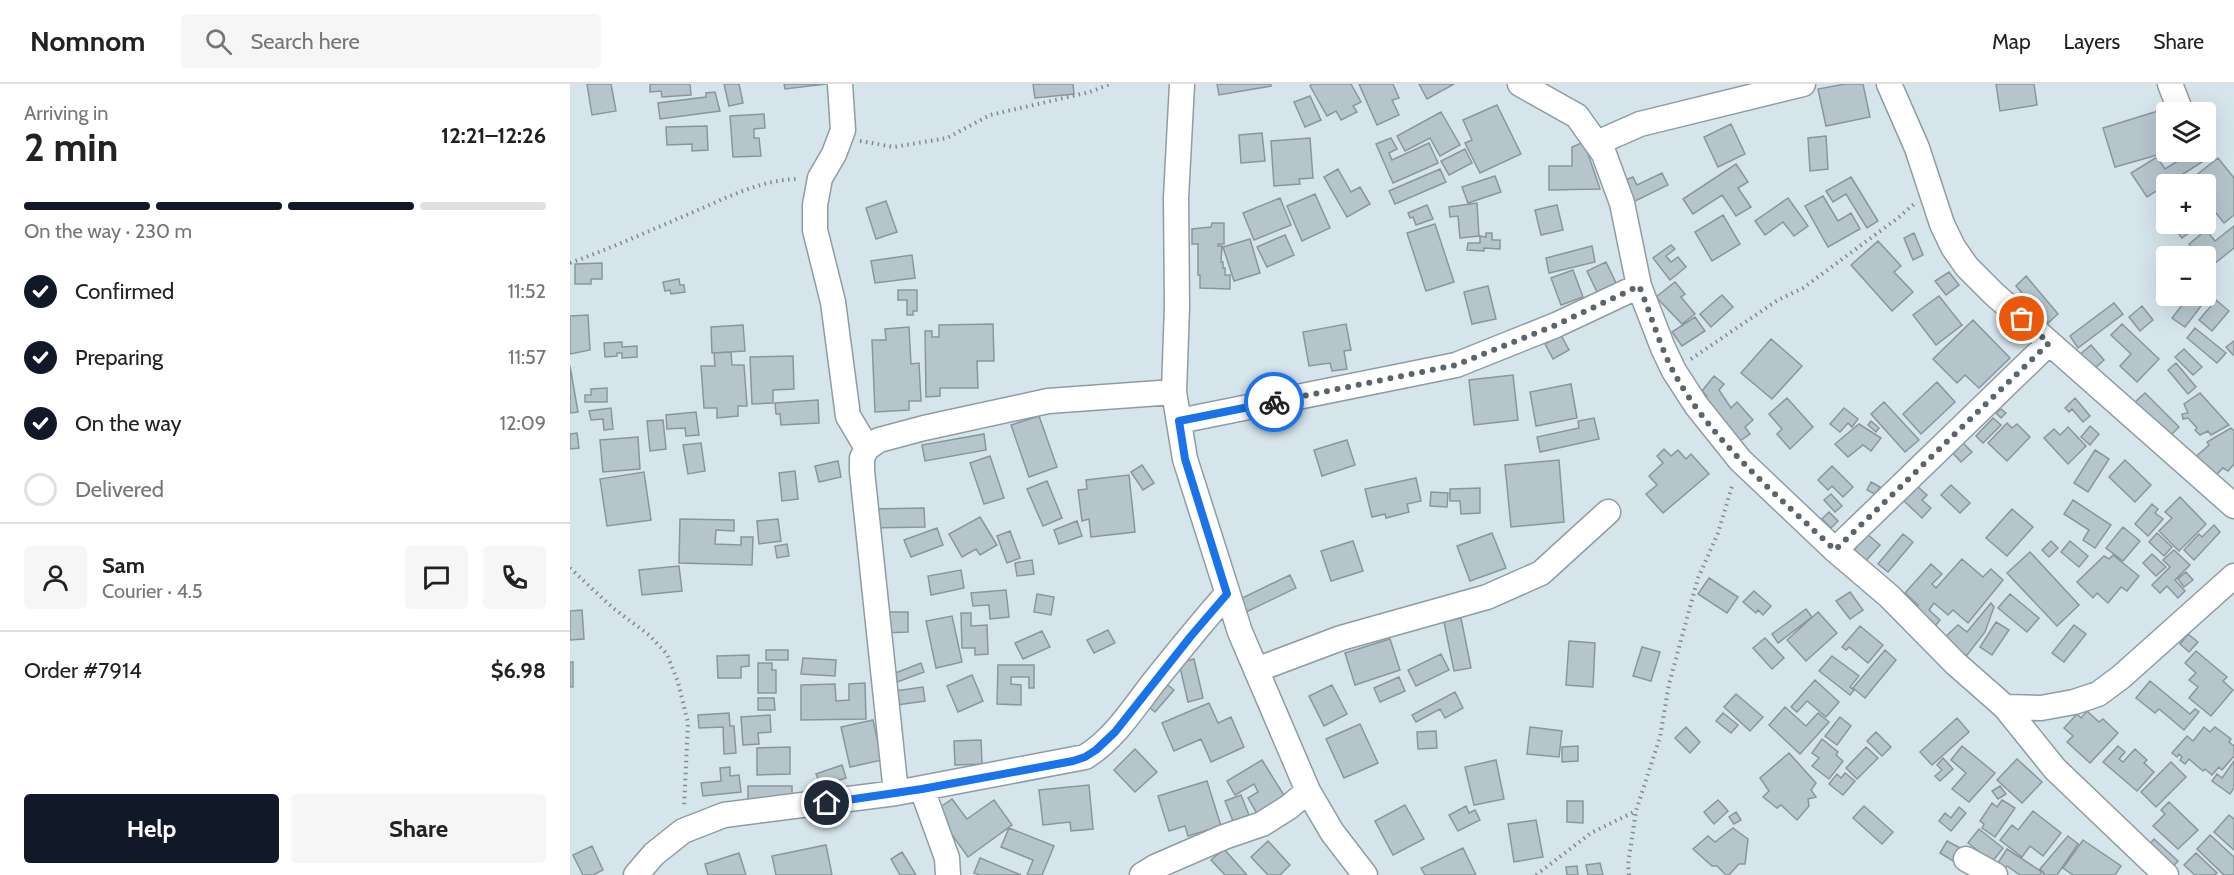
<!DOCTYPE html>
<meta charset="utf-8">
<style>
:root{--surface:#fff;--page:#f6f6f6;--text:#222;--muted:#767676;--line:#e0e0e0;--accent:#111827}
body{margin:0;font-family:Cabin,sans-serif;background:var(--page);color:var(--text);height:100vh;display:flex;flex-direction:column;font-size:22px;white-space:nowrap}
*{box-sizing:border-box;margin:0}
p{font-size:20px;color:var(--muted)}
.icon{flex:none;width:33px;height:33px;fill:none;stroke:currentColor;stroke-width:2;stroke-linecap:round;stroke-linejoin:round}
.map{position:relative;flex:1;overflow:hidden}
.drawer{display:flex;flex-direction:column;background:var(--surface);width:570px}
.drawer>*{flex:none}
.fabs{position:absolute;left:1586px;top:18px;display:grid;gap:12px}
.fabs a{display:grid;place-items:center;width:60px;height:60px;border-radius:6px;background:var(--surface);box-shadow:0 6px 24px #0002;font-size:30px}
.pin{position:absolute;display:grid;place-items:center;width:51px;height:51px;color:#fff;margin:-26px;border:3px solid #fff;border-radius:50%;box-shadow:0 2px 6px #0007}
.courier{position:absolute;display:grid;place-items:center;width:60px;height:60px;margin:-30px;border:4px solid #1a73e8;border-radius:50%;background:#fff;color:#222;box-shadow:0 2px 8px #0007}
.summary em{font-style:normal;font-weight:700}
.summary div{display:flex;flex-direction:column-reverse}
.summary{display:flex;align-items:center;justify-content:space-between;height:102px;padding:0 24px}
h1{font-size:39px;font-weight:700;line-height:45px}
.bar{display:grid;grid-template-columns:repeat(4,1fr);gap:9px 6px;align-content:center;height:72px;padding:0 24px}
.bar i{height:8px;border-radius:4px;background:var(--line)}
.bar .active{background:var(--accent)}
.bar p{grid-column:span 4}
.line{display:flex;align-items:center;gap:15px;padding:0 24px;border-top:2px solid var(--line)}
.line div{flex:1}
.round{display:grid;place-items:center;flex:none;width:63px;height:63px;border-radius:6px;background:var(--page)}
ol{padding:0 24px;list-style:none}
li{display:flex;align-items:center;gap:18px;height:66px}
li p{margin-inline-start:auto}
li .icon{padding:6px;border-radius:50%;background:var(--accent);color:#fff;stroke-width:4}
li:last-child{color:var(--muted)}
li i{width:33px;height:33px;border:3px solid var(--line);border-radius:50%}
.action{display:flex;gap:12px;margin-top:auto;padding:12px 24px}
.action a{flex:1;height:69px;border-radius:6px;background:var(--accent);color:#fff;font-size:24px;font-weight:700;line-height:69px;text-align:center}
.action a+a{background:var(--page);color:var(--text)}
header{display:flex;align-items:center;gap:36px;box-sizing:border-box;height:84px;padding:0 30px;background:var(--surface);border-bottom:2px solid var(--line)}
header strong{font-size:28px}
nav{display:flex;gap:33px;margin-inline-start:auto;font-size:21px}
.search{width:420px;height:54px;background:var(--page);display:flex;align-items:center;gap:15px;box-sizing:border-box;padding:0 21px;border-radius:6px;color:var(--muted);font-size:22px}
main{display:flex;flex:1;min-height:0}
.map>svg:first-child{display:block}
.building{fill:#b6c5cc;stroke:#89969d;stroke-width:1.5}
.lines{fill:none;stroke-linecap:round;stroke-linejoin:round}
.street-casing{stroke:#8f9ca3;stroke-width:27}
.path{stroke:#808a8f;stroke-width:4;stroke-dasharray:1.5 4.5;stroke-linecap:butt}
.street{stroke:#fff;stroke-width:24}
.done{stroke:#5c6569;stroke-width:6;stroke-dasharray:0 10.8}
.route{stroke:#1a73e8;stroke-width:8}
</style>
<header>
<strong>Nomnom</strong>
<div class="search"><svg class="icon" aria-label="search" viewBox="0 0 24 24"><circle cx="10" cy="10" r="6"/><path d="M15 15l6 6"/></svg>Search here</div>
<nav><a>Map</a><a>Layers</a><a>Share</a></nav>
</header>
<main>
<section class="drawer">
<div class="summary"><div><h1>2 min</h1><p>Arriving in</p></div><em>12:21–12:26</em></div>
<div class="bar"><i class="active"></i><i class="active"></i><i class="active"></i><i></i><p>On the way · 230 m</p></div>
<ol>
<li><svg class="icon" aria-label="check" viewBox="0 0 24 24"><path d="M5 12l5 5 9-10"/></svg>Confirmed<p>11:52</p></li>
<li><svg class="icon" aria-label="check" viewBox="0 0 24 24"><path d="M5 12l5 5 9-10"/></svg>Preparing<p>11:57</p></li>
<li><svg class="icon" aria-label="check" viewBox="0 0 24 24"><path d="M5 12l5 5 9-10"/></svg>On the way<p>12:09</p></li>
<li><i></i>Delivered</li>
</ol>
<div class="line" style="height:108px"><a class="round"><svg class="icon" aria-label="person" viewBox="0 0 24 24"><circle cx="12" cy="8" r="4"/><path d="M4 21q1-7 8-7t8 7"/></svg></a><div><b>Sam</b><p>Courier · 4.5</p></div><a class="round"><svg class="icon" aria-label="chat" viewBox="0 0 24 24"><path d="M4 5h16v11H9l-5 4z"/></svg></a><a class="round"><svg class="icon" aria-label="phone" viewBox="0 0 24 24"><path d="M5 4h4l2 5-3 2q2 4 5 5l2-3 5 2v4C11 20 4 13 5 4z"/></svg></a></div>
<div class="line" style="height:78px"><div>Order #7914</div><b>$6.98</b></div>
<div class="action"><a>Help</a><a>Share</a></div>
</section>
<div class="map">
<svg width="1664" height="791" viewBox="0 0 1664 791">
<rect width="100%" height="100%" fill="#d6e4ec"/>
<path class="building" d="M17,0H41L46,27L22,31Z
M80,0H120L121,11L92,13L91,7L80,8Z
M154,0H169L173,19L159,22Z
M214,0H256L215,5Z
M463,0H503L504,10L465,14Z
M647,0H701V2L649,11Z
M742,0H781L791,18L783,22L787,28L771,36L766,27L757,32L740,2Z
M789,0H823L829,14L822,16L829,31L807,41Z
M849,0H884L857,15Z
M1275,0H1293L1300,33L1256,42L1248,5Z
M1426,0H1464L1467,21L1430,27Z
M145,8L150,27L90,35L88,19L136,13V9Z
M740,12L751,36L735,43L724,18Z
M927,21L951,70L910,89L895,59L902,56L893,36Z
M1588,27L1596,53L1598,68L1545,83L1533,44Z
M871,28L890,61L870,72L860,54L835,67L827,52Z
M194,30L195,44L184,45V54H189L191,72L163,73L160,32Z
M1161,40L1175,70L1148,83L1134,53Z
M137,42L138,66L122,67V60L97,61L96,43Z
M692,49L695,77L671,79L669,51Z
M1256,52L1258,85L1240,87L1238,54Z
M740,54L743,94L729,95L730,100L704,102L701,57Z
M821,54L827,65L819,69L822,76L859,59L868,79L823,99L806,60Z
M1014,58L1030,105L979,106V82H1002V63Z
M1636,59L1643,71L1577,113L1561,89L1587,73L1595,85L1622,68H1635Z
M895,65L902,79L879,91L871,77Z
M1648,74L1664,94V131L1654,139L1646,129L1635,138V115L1645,107L1640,101L1635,105V100H1615Z
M1166,80L1178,98L1168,104L1181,123L1166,132L1152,111L1123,130L1113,115Z
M768,85L781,108L790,103L800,120L777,133L754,93Z
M870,85L876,98L825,120L819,107Z
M1092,89L1098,101L1063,118L1053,97L1063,93L1067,101Z
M925,92L931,108L898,119L892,103Z
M1281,93L1308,137L1297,144L1276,110L1263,118L1256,107Z
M745,110L760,144L732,157L717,122Z
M1253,112L1268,137L1281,129L1290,145L1258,163L1235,122Z
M710,114L721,141L684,156L673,129Z
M1218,114L1238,142L1224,152L1213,138L1195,151L1185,137Z
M1596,115V134L1587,123Z
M316,117L327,148L306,155L296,124Z
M907,119L909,152L890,154L888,132L880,133L879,123Z
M857,121L863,135L846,141L843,133L840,134L838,129Z
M987,121L993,146L971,151L965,126Z
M1153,131L1170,160L1142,177L1125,148Z
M642,139H654V160H648V162H652L651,178H653V184H655V191H660V205L630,204V191H628V160H622V145L641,143Z
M865,140L884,198L856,207L837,149Z
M1601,140H1626L1628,142L1612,154Z
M1664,142V164L1639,184L1635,179V172H1630L1619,160L1636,146L1645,157Z
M916,149H922V156H930V165L914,164V167L897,166L898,159H910V152L916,153Z
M1344,149L1353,171L1343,176L1334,154Z
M715,151L724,171L697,183L687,163Z
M680,155L690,189L664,197L653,163Z
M1308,157L1331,182L1324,188L1343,208L1322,227L1281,181Z
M1101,161L1105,165L1096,172L1101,178L1108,173L1116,183L1100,196L1083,174Z
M1022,162L1025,178L979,189L976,174Z
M342,171L345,194L305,199L301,177Z
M1036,178L1046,199L1027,208L1017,187Z
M32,179V195H21V200H5V180Z
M1003,186L1013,213L991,221L981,194Z
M1379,188L1389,201L1376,211L1365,197Z
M1456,192L1488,230L1478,239L1446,202Z
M109,195L110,201H114L115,208L101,210L100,206L95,207L93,198Z
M1635,197L1645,204L1615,243L1602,234L1619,212H1635Z
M1105,198L1115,210L1111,213L1125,230L1112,240L1086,213Z
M918,202L926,235L902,240L894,208Z
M328,206H347V227H343V231H337V216H328Z
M1152,211L1163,223L1141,243L1130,230Z
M1369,212L1392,241L1366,261L1343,231Z
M1646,216L1659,227L1642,247L1629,236Z
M1544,219L1553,230L1508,264L1500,252Z
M1572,222L1583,236L1570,247L1559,233Z
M18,231L20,266L0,270V232Z
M1125,233L1135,247L1112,262L1102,248Z
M1403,236L1440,274L1409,304L1395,291L1387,299L1363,275Z
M423,240L424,277H407L408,304H370V312L356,313L355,247H362V253H369V241Z
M776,240L781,266L774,267L777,285L762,287L760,279L739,282L733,248Z
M1552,240L1589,275L1567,298L1550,282L1561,270L1541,251Z
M173,241L175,267L142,269L141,243Z
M339,243L341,280L349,279L351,317H339V326L305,328L302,256H316L315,245Z
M1625,244L1656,269L1647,279L1617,254Z
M991,251L999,266L983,275L975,260Z
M1201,255L1232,282L1202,315L1171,289Z
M1664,257V270L1663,271L1656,263Z
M52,258V263L67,262V273L52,274V269H47V272L35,273L34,259Z
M1521,261L1534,276L1522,287L1508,272Z
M1614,265L1632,283L1623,291L1605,273Z
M161,268L162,281H174L177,322H168V332L147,334V324H134L131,282H145L144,269Z
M223,272L224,305L203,306V319L182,320L180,273Z
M1606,279L1626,303L1618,310L1598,286Z
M0,282L8,328L0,329Z
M943,291L948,336L904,341L899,296Z
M1144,292L1154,300L1149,306L1161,324L1167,318L1183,336L1175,343L1180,350L1164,361L1131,316L1137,312L1132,307Z
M1367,298L1385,318L1351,350L1333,330Z
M1001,300L1007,334L966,342L960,308Z
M37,304V318H15V311H21V305Z
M1575,309L1609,343L1598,354L1564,319Z
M1630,309L1659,341L1641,351L1638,347L1630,351L1625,346L1627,344L1618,334L1613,335L1612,330L1618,329L1614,320Z
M1217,314L1243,343L1220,365L1207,350L1212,345L1199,330Z
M1505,314L1520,332L1513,338L1502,325L1499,328L1495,324Z
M248,316L249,339L211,341L210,330H206L205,319Z
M1314,318L1349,356L1335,368L1301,330Z
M41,324L43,345L34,346L33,335L21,336L19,327Z
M1274,324L1288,335L1282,343L1278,339L1270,348L1260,340Z
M1431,325L1436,329L1431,334L1426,329Z
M126,328L129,351L116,352L115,344L97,345L96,331Z
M469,332L487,383L459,393L441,341Z
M1024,334L1029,355L970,368L967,353L1009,344L1008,337Z
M1423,334L1431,341L1413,359L1406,352Z
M93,336L96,365L80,367L77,337Z
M1301,337L1309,344L1306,348L1298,341Z
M1437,339L1442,344L1447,340L1460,353L1437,377L1418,359Z
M1289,340L1311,354L1301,367L1293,361L1278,373L1265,360Z
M1520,342L1529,350L1520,361L1511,353Z
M1498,343L1516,362L1498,380L1474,354L1484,345L1490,351Z
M1661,344L1664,347V380L1658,387L1653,384L1644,393L1621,377L1639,361L1637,358Z
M7,349L9,364L0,365V350Z
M414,350L416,366L355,377L352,361Z
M68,353L70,385L33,388L30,356Z
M777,356L785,381L752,392L744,366Z
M1390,356L1402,368L1391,378L1380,366Z
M131,359L135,387L118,390L113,361Z
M1094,365L1101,372L1108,366L1116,375L1121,370L1139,390L1093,429L1076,410L1087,401L1079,392L1093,379L1087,372Z
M1525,366L1539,375L1518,408L1504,399Z
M420,372L434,414L414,420L400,379Z
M989,376L994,438L941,443L935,381Z
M1555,376L1581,401L1565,418L1539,393Z
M268,377L271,393L249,398L245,382Z
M572,381L584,399L573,406L561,388Z
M1262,382L1283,403L1273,413L1262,402L1258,406L1248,396Z
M225,387L228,415L212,417L209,389Z
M74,388L81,436L37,442L30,395Z
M559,391L565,448L521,453L519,435L512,437L508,406L517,405L516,396Z
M846,394L851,417L837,420L839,428L816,434L815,430L802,433L795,405Z
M477,397L492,434L473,442L457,405Z
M1301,398L1310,403L1305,410L1297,406Z
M1381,401L1400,419L1390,429L1371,411Z
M1347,402L1357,411L1352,416L1361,424L1352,434L1334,417Z
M910,404V429L891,430L890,417H880V405Z
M861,408L878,409L877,423L860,422Z
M1261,410L1272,422L1265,428L1254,416Z
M1610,413L1636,440L1609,467L1589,447L1602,434L1595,428Z
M1503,416L1541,441L1525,464L1513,456L1519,446L1494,430Z
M1582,420L1588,425L1585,429L1593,435L1578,452L1565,440Z
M354,424L355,443L300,444V425Z
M1442,425L1463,443L1437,472L1416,454Z
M1259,428L1268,437L1261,444L1252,435Z
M410,433L427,461L410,471L406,465L392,473L379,450Z
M110,435L164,436V447L146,446L145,460L171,461V453H183L182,481L109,479Z
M208,435L211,457L189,460L187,437Z
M507,437L512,452L489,460L484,446Z
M1644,441L1650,448L1624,476L1614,466L1629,450L1632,453Z
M1553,443L1570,457L1553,477L1536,464Z
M367,444L373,461L341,473L334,456Z
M440,447L450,474L437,479L427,452Z
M922,449L936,484L900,497L887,462Z
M1587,449L1602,463L1594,472L1579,458Z
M1297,450L1310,461L1294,479L1282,469Z
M1333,450L1343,458L1318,488L1308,480Z
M783,457L793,487L761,497L751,467Z
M1481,457L1488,464L1479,473L1472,466Z
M1500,457L1518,472L1509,483L1491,468Z
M217,460L219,472L207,474L205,462Z
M1604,466L1620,481L1605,496L1615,507L1608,514L1597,502L1590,509L1582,501L1600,483L1593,476Z
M1460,468L1509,521L1487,542L1437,489Z
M1582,470L1596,483L1586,492L1573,479Z
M1543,471L1569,492L1557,507L1551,503L1538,519L1527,509L1523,514L1507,498L1534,472L1539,475Z
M1392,475L1413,493L1421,485L1433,496L1398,539L1383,526L1378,531L1364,519L1359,526L1370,536L1361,547L1341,529L1348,521L1335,509L1361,480L1372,490L1362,500L1366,504Z
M462,476L464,490L447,492L445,479Z
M109,482L112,507L72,511L69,486Z
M391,486L394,504L361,511L358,492Z
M1616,488L1623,496L1614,503L1608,495Z
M720,491L726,504L674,529L668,516Z
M1139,494L1168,513L1157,529L1128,510Z
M436,506L439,533L420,535L419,521L403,522L401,509Z
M1184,507L1201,522L1193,531L1188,526L1186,529L1173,518Z
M1280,508L1293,526L1280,535L1266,517Z
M467,510L484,513L481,531L464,528Z
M1440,510L1469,534L1457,548L1428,524Z
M1421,519L1424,523L1415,548L1394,575L1373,555L1388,541L1397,548Z
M1236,525L1242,533L1208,559L1202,550Z
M12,526L14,555L0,556V527Z
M312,528H338V548L313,549Z
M1248,528L1267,549L1236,577L1217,556Z
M391,529H401V542L417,541L418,570L405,571V564H392Z
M382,532L392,578L366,584L356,537Z
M891,534L901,584L884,587L874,538Z
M1426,538L1439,546L1422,571L1410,563Z
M1504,541L1516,550L1494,578L1482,569Z
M1290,542L1313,561L1298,579L1279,563L1276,566L1272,563Z
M538,546L545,559L524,569L517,556Z
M472,547L480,563L453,575L445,559Z
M1618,550L1628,558L1619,568L1610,560Z
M1195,554L1214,574L1202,585L1183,564Z
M820,555L830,586L785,601L775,569Z
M999,557L1025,559L1023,603L996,601Z
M1072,563L1090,568L1081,597L1063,592Z
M196,566H218V576H196Z
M1315,566L1326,576L1295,614L1283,604Z
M1626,567L1657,593L1653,597L1663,606L1641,632L1619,614L1628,603L1619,596L1626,589L1615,579Z
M871,570L879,586L846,602L838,586Z
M179,571V582L171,583V594H148L147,572Z
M1262,572L1289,592L1280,603L1284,606L1280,611L1249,587Z
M233,574L266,576L265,592L231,590Z
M624,575L633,614L618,618L609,579Z
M0,578H3V603H0Z
M188,579H202V586H206V609H188Z
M351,579L354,588L327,598L323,590Z
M428,581H464V604H459V593H441V600L451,601V621L427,620Z
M402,591L413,617L388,628L377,602Z
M829,593L835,607L810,618L804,604Z
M1245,596L1269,618L1256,633L1237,617L1227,628L1221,623Z
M593,597L604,606L585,628L574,619Z
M1580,597L1620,630L1625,625L1629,628L1614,646L1589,625L1585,629L1566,614Z
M295,599L296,635L231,636V601L265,600L266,617L279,616V600Z
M762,601L777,630L754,642L739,612Z
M353,603L355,617L327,621L325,607Z
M885,608L893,624L875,634L870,625L846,638L842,631Z
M1166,610L1193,633L1180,647L1154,623Z
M188,614H204L205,626H188Z
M639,619L648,639L661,633L674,663L641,678L631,655L604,667L592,639Z
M1215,623L1236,642L1248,629L1259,638L1230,670L1199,641Z
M1517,627L1529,638L1533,635L1548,649L1520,679L1497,658L1503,652L1494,644L1507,630L1511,634Z
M159,629L160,642H164L166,669L154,670L153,643L129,644L128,631Z
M1153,629L1168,641L1161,649L1146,637Z
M200,631L201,648L188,649L189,660L173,661L171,633Z
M1270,633L1281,642L1267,661L1255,652Z
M1387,634L1399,648L1362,681L1350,668Z
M303,636L312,676L280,683L271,643Z
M790,640L808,679L774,694L756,655Z
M960,643L992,647L989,673L957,670Z
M1116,643L1130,658L1120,669L1105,654Z
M1634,643L1640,648L1645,643L1661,655L1659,658L1664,662V672L1652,686L1649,683L1642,691L1635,685L1633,687L1619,675L1615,680L1610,676L1612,673L1609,670L1607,673L1602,669L1617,652L1623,657Z
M866,647L867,664L848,665L847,648Z
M1306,648L1321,663L1312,672L1297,657Z
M1252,655L1268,668L1266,671L1273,677L1259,695L1242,682L1249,674L1242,669Z
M411,656L412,680L385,681L384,657Z
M1008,662V677L992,678V663Z
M1392,662L1425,689L1399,718L1382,705L1396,689L1381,676Z
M1548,662L1555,668L1549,675L1553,678L1565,665L1577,676L1574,679L1584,688L1567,707L1533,678Z
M220,663V690L187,691V664Z
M1296,663L1308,674L1287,695L1276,684Z
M565,665L587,688L565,708L544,686Z
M1219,669L1246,699L1241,706L1246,713L1238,715L1239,722L1227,736L1211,721L1207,724L1193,713L1199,707L1190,694Z
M1373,674L1383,685L1370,697L1365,692L1372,686L1367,681Z
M1447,675L1472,698L1452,719L1427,696Z
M692,676L717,716L689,733L678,714L688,708L684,700L665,711L657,697Z
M926,676L934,715L904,721L895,683Z
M1664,677V704L1660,710L1642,697L1647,690L1652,694Z
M1601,678L1616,693L1586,723L1571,708Z
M272,681L276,694L251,702L246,690Z
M160,683V692L169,691L171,708L133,712L131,699L151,697L150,684Z
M1275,689L1285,697L1273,711L1259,700L1267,690L1271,694Z
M637,697L651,742L618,752L615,742L599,747L588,712Z
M519,701L523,745L501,747L500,738L473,741L469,706Z
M178,702H222V719H178Z
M1430,702L1436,710L1428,715L1422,707Z
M671,711L681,736L665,742L655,717Z
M382,715L397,735L424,716L442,741L398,773L365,727Z
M1148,716L1158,727L1144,740L1134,728Z
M1432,716L1445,724L1425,753L1412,744L1414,740L1410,737L1422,719L1427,723Z
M997,717H1013V739L997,738Z
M1599,718L1628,746L1608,765L1583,742L1595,730L1591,726Z
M835,721L854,755L823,771L805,737Z
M896,722L899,729L905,726L910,736L888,747L879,731Z
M1294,722L1323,748L1312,760L1283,734Z
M1389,723L1396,729L1381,747L1369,737L1375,729L1381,734Z
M1463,727L1491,749L1473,772L1460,762L1452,773L1430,756L1442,741L1448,746Z
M1166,728L1171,736L1164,740L1159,733Z
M1659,731L1664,735V766L1644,748Z
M966,736L973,773L944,778L938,740Z
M439,744L484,762L472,791H457L463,776L431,763Z
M1163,744L1178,755L1175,780H1169L1159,791H1156L1147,782H1142L1123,765L1138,752L1145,758Z
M1409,745L1433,764L1422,778L1398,759Z
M1640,751L1664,773V791H1654L1627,765Z
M1498,752L1508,760L1487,791H1473L1474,789L1470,785Z
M1584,755L1608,777L1599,787L1575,765Z
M1513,756L1551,782L1545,791H1503L1493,784Z
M698,757L720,781L710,791H698L681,773Z
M1377,757L1396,767L1388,780L1370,769Z
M256,761L262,791H206L202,772Z
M22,762L33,786L23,791H13L3,771Z
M893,764L906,791H855L851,784Z
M654,765L677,791H655L641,776Z
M1437,765L1472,788L1470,791H1450L1437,782L1433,787L1426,782Z
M332,768L346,791H330L321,775Z
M169,769L176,791H138L135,780Z
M1626,769L1647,789L1644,791H1625L1614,781Z
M410,774L451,791H410L404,789Z
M1030,779L1033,791H1018L1016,781Z
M1007,782L1008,791H997L996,783Z"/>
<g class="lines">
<g class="street-casing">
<path id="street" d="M270,0L273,46L264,70L250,94L245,121V146L263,218L278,332L297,364
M612,0L606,114L607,222L604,308L615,375L670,548L738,707L762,748L795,791
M950,0L1007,32L1034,70L1052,119L1069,202L1093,264L1104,287L1126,321L1170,376L1265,466L1319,512L1385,579L1435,623L1485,685L1596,791
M1319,0L1347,64L1372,140L1383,163L1397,183L1424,210L1664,422
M1600,0L1611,28
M1027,59L1070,40L1233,0
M604,308L478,317L354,344L309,356L297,364L292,374V387L326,709L515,673C544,655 563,625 583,599C607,569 631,539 657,510
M609,337L886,281L986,241L1069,202
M1265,466L1479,259
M686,586L771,554L917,513L971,489L1038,428
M1435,623L1471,624L1504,618L1528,610L1551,593L1664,492
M352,705L377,774L378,791
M1396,775L1425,791
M66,791L84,770L113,747L154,731L326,709
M572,791L585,783L654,753L692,740L719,723L738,707"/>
</g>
<path class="path" d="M290,57L324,63L377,54L420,31L520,8L540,0
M0,179C44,163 86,144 128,126C160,112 194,95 229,95
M1121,275L1208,216L1233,204L1328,134L1344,120
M0,484L43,524L79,551L97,570L108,598L118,639L114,724
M966,791L1021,749L1066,727
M1059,791L1058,781L1066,727L1090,653L1099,600L1128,494L1148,449L1163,399"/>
<use href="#street" class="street"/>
</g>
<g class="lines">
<path class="done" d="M704,318L886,281L986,241L1069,202C1081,230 1089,260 1103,287C1140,356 1209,413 1265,466L1479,259L1452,235"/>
<path class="route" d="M257,719L352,705L503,677L515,673L526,666L545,648L621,552L657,510L615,375L609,337L704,318"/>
</g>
</svg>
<div class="fabs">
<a><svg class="icon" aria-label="layers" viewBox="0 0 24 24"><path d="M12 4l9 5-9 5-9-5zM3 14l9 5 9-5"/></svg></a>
<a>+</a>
<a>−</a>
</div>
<div class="pin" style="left:1452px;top:235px;background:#ea580c"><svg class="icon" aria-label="bag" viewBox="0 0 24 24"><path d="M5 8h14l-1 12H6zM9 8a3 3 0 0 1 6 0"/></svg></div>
<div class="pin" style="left:257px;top:719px;background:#1f2937"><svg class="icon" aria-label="home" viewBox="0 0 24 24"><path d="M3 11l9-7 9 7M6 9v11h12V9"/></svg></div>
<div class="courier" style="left:704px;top:318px"><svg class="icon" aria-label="bike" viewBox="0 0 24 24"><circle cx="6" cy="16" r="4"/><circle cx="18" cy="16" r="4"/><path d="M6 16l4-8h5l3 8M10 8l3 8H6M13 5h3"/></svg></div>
</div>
</main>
